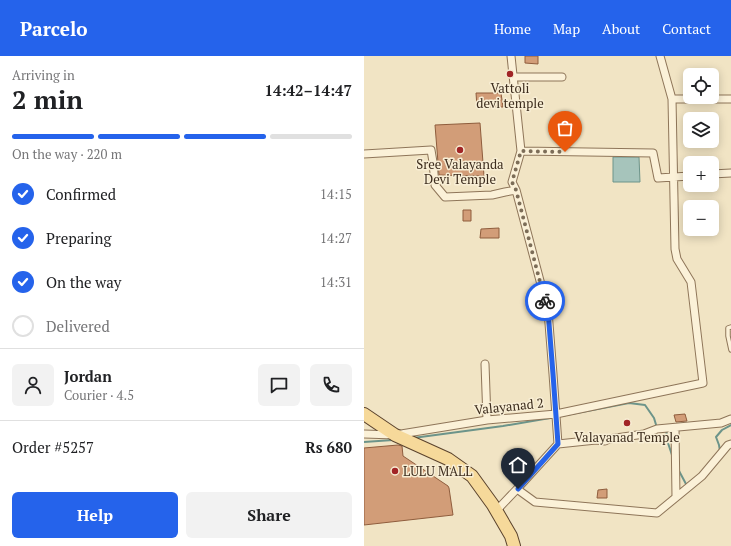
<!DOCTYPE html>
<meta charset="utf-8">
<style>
:root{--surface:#fff;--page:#f2f2f2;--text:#202124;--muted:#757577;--line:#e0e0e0;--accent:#2563eb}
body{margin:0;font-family:"PT Serif",serif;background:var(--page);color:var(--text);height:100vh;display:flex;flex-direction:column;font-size:15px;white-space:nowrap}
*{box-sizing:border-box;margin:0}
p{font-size:13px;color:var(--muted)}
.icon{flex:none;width:22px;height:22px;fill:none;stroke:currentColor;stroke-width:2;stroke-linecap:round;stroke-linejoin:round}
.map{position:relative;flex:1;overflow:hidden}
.details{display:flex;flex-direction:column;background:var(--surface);width:364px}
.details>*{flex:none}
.fabs{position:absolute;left:319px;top:12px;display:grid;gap:8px}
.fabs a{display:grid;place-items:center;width:36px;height:36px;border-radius:6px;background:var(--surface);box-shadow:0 2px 10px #0003;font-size:20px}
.pin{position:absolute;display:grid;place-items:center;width:34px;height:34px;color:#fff;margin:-41px -17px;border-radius:50% 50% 50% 0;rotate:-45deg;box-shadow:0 0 4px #0007}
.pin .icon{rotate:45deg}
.courier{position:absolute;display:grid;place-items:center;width:40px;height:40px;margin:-20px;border:3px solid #2563eb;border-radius:50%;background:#fff;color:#222;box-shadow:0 1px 5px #0007}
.overview em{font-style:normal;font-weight:700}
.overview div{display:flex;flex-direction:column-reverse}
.overview{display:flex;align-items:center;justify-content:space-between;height:68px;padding:0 12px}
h1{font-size:26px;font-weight:700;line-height:30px}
.bar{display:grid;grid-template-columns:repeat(4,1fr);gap:6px 4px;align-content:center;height:48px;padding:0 12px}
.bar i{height:5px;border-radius:3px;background:var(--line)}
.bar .selected{background:var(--accent)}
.bar p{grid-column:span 4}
.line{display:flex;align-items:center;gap:10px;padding:0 12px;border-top:1px solid var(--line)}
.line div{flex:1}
.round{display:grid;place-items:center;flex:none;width:42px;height:42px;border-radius:6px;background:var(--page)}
ol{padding:0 12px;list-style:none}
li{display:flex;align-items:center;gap:12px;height:44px}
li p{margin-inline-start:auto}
li .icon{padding:4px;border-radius:50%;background:var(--accent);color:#fff;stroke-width:4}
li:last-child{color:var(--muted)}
li i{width:22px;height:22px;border:2px solid var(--line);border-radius:50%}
.cta{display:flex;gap:8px;margin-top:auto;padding:8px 12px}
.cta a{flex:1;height:46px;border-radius:6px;background:var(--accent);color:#fff;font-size:16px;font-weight:700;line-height:46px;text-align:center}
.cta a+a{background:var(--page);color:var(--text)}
header{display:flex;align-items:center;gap:24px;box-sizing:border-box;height:56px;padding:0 20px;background:var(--accent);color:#fff}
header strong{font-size:19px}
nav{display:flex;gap:22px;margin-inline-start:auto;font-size:14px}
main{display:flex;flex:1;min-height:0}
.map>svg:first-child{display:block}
.water{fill:#a6c4bb;stroke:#6c948a}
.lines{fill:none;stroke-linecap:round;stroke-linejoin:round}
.stream{stroke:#6c948a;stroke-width:2}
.building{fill:#d29d78;stroke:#8f5d3d}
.lane-casing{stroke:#8e7559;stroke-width:5.5}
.street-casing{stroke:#8e7559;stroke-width:9}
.primary-casing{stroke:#5b432d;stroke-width:14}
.lane{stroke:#fbf1d8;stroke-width:3.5}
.street{stroke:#fbf1d8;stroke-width:7}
.primary{stroke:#f6d99a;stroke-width:12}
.done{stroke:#7c6d58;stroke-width:4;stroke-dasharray:0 7.2}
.route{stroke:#2563eb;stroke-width:5}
.poi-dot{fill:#a12526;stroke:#f8eed5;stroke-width:1.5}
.labels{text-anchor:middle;stroke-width:3;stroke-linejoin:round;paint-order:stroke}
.poi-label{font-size:13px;fill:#3d2d1e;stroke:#f8eed5}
.street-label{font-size:13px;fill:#3d2d1e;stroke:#f8eed5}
</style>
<header>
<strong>Parcelo</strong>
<nav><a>Home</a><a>Map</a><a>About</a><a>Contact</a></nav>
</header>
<main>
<section class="details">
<div class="overview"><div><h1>2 min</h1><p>Arriving in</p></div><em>14:42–14:47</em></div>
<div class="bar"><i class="selected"></i><i class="selected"></i><i class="selected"></i><i></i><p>On the way · 220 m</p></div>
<ol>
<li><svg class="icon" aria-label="check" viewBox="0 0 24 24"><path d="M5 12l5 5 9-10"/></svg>Confirmed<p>14:15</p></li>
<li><svg class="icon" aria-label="check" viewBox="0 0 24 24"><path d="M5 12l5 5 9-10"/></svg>Preparing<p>14:27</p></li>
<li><svg class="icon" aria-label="check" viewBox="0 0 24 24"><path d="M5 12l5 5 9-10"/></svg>On the way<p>14:31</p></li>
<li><i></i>Delivered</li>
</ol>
<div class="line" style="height:72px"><a class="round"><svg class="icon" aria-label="person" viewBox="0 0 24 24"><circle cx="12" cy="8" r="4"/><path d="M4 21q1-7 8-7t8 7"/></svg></a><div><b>Jordan</b><p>Courier · 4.5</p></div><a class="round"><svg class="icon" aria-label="chat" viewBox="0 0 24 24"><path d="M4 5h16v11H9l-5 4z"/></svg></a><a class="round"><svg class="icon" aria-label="phone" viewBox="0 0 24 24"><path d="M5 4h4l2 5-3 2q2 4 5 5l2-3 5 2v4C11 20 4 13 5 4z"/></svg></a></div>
<div class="line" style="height:52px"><div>Order #5257</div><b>Rs 680</b></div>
<div class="cta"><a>Help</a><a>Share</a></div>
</section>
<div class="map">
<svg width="367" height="490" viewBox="0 0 367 490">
<rect width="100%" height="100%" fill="#f1e4c4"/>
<path class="water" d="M249,101H275L276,126H249Z"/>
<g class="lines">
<path class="stream" d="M197,360L265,347L281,349L290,362L293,372
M302,374L304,387L309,402
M49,382L139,370L186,362
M0,386L29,384
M356,395L355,389L352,381L358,374L367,369
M314,413L322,428"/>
</g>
<path class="building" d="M161,0H174V8L161,7Z
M112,37H137L139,51H113Z
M116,67L120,120L75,119L71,69Z
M99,154H107V165H99Z
M135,172V182H116L117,173Z
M321,358L323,365L312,366L310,359Z
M34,389L38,390L39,400L84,430L85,432L89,459L0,469V392Z
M243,433V442H233L234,434Z"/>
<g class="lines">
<g class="lane-casing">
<path id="lane" d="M367,294L364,280V272L367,271"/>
</g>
<g class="street-casing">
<path id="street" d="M149,21H198
M308,43H367
M157,95L289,97L294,122L326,120
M0,98L67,94L69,106L71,129L81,141L128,139L141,136L152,134
M348,118L367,117
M121,308L123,364
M311,372L312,441
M0,378L31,379L123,364L192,358L339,327L327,226L313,203L311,193L308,43L296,0
M194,388L232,384L241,385L245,383L280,378L293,373L357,367L367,363
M153,433L171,446L293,457L338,420L364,389L367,388
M132,455L153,433L194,388L189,318L184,255L152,134L148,126L157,95L147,0"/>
</g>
<g class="primary-casing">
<path id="primary" d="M0,358L31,379L84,403L108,420L129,449L147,480L150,490"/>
</g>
<use href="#lane" class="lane"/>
<use href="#street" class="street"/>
<use href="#primary" class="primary"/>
</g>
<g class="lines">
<path class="done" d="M181,245L152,134L148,126L157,95L201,96"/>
<path class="route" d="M154,433L194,388L189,318L184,255L181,245"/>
</g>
<g class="poi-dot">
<circle cx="146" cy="18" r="4"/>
<circle cx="96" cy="94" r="4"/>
<circle cx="263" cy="367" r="4"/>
<circle cx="31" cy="415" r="4"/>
</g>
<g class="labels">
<g class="poi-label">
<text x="146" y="37">Vattoli<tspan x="146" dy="15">devi temple</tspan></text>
<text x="96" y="113">Sree Valayanda<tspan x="96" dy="15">Devi Temple</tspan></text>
<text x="263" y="386">Valayanad Temple</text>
<text x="39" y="420" text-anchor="start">LULU MALL</text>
</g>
<g class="street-label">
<text transform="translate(145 350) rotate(-6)" y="5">Valayanad 2</text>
</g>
</g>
</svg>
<div class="fabs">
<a><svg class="icon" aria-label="locate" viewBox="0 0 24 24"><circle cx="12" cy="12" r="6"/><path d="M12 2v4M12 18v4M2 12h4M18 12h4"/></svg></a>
<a><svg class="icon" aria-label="layers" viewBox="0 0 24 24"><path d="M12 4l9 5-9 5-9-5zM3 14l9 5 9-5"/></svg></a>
<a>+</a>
<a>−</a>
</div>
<div class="pin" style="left:201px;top:96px;background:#ea580c"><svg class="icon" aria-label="bag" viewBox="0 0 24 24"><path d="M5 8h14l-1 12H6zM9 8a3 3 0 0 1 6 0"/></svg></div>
<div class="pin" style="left:154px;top:433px;background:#1f2937"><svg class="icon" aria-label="home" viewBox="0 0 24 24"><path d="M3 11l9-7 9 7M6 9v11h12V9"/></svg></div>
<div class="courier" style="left:181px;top:245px"><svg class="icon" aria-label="bike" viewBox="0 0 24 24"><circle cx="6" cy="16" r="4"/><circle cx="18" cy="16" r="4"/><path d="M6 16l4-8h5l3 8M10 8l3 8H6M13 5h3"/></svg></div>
</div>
</main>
